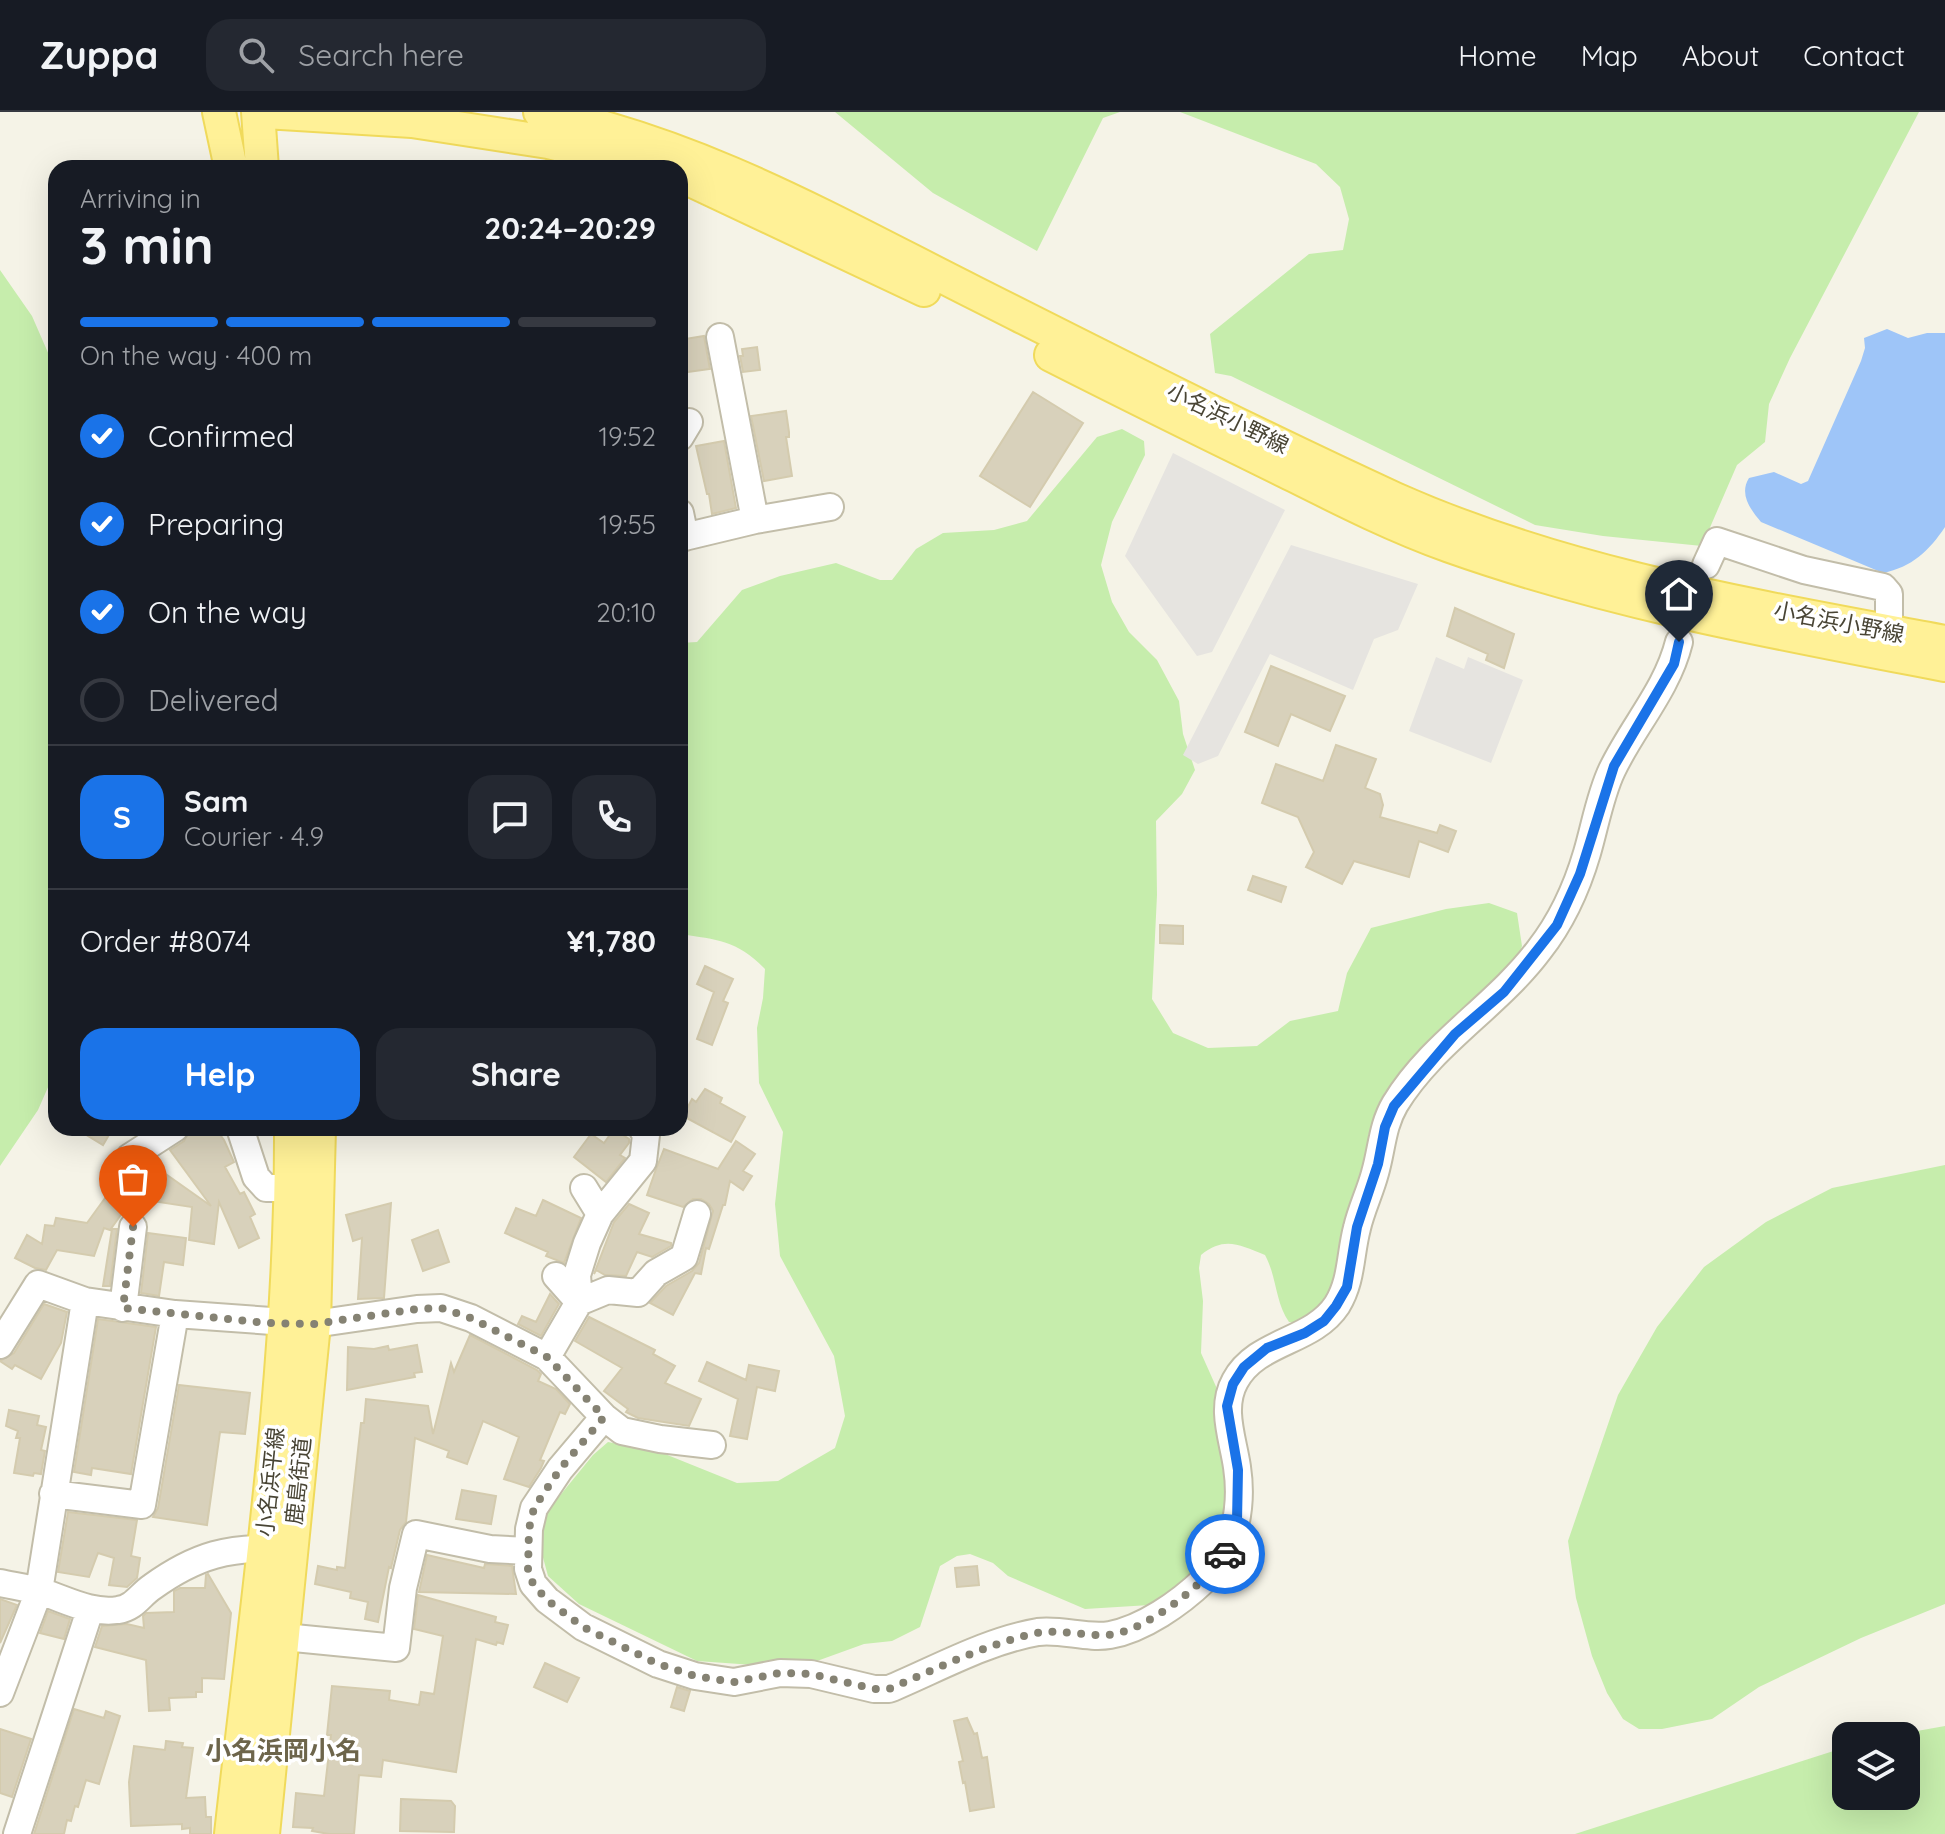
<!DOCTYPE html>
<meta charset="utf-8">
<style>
:root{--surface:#171b24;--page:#242831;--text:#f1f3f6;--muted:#9ea1a6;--line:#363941;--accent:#1a73e8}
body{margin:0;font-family:Quicksand,"Noto Sans JP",sans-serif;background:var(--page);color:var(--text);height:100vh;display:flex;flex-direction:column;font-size:30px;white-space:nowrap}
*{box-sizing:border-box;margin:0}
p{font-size:26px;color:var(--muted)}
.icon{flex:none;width:44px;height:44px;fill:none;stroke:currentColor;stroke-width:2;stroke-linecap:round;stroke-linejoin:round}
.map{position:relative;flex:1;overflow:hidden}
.panel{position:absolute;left:48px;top:48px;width:640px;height:976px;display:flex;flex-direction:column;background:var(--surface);border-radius:24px;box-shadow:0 8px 32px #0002}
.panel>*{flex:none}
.buttons{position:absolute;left:1832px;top:1610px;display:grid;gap:16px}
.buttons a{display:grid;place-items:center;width:88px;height:88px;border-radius:16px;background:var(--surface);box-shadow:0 8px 32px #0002;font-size:40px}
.pin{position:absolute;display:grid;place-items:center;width:68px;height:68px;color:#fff;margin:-82px -34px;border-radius:50% 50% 50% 0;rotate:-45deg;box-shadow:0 0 8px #0007}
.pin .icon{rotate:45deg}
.courier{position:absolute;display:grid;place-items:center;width:80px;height:80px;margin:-40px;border:6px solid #1a73e8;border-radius:50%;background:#fff;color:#222;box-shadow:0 2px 10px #0007}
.overview em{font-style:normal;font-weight:700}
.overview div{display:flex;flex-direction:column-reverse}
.overview{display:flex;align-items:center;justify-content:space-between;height:136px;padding:0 32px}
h1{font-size:52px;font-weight:700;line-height:60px}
.bar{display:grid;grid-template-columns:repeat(4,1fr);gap:12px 8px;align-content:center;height:96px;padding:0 32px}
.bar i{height:10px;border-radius:6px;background:var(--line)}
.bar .current{background:var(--accent)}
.bar p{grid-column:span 4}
.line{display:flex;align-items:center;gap:20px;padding:0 32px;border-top:2px solid var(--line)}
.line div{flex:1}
.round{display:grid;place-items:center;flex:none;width:84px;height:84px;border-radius:24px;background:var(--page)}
ol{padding:0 32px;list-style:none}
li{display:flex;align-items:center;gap:24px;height:88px}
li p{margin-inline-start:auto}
li .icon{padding:8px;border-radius:50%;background:var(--accent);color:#fff;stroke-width:4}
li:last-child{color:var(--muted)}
li i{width:44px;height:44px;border:4px solid var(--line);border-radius:50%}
.button{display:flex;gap:16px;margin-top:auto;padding:16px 32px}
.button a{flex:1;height:92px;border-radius:24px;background:var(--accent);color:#fff;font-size:32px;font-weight:700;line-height:92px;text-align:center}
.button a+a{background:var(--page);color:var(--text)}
header{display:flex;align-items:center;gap:48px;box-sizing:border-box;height:112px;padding:0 40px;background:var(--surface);border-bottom:2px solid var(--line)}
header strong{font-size:38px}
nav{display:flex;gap:44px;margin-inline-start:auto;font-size:28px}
.search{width:560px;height:72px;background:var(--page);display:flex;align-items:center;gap:20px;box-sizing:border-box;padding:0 28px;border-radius:24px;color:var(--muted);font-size:30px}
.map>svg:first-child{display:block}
.green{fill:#c6edac}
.parking{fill:#e6e4e0}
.water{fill:#9ec5f8}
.building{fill:#d8d1bb;stroke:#d4cbae;stroke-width:2}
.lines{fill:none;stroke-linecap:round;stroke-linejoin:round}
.minor-casing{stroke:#c2bda9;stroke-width:30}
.major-casing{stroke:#f0da5b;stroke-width:36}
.minor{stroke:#fff;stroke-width:26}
.major{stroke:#fff197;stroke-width:32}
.done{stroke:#858273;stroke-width:8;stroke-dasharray:0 14.4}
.route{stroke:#1a73e8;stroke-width:10}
.labels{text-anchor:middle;stroke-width:7;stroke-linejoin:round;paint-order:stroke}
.street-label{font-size:22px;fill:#494535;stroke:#fff}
.quarter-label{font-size:26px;font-weight:bold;fill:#6d654b;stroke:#fff}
</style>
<header>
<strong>Zuppa</strong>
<div class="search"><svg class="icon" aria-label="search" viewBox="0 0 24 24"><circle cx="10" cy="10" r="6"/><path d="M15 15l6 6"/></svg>Search here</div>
<nav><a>Home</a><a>Map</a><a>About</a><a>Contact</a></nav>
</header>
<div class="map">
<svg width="1945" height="1722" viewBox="0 0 1945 1722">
<rect width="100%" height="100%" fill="#f5f3e7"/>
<path class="green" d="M835,0H1120L1103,6L1037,139L933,81Z
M1180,0H1919L1790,246L1769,292L1765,330L1737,353L1702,434L1603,424L1535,413L1231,264L1215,261L1210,222L1309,142L1343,138L1349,107L1340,75L1316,52Z
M0,158L32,204L56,259V957L38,998L0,1054Z
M1122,317L1144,329L1145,343L1112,410L1101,453L1112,490L1129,520L1157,548L1179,589L1183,622L1195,658L1182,682L1156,709L1157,783L1152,887L1173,921L1208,936L1257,934L1290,909L1338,899L1347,861L1371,816L1446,797L1489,791L1517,801L1522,834L1512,863L1385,980L1368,1024L1369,1054L1342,1163L1324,1195L1303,1212L1289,1210C1275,1190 1277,1165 1265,1143C1239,1133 1225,1124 1201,1143L1199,1156L1203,1189L1201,1241L1218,1279L1231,1360L1229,1413L1213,1453L1166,1492L1085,1497L1008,1464L993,1451L970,1442L957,1444L940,1454L920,1515L892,1529L864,1532L817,1549L769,1554L697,1549L579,1492L548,1464L541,1438L544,1403L593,1343L608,1330L660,1340L737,1371L778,1369L835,1336L845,1304L834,1244L780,1144L775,1092L783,1020L759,971L757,916L763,886L765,857C737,828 718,828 680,822V531L697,530L742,478L780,464L836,451L880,468H892L916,437L943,421L994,418L1027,409L1097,325Z
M1945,1053V1492L1861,1526L1759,1575L1712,1607L1662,1617H1639L1623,1607L1607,1581L1592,1544L1576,1486L1568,1429L1618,1283L1657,1215L1704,1155L1766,1110L1832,1076Z
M1945,1614V1722H1575L1846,1635V1684H1906V1624H1889Z"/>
<path class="parking" d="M1173,341L1285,398L1212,540L1197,544L1125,444Z
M1291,433L1418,472L1398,518L1374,527L1353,578L1270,542L1218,644L1198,652L1183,643Z
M1436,545L1464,557L1468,545L1523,568L1491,651L1409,619Z"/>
<path class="water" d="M1887,217L1908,226L1927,221H1945V415C1929,439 1912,455 1883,461L1761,410C1750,397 1739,382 1749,366L1774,360L1801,372L1808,369L1861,249L1865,236L1864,226Z"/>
<path class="building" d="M704,224L710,257L680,261V234H686L685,227Z
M757,235L760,258L743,260L740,244H743L742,237Z
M1033,280L1083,311L1030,395L980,364Z
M786,299L789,320V325H786L792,364L764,369L751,304Z
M724,329L736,396L712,402L709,382H707L696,334Z
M1455,496L1514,522L1504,556L1486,548L1488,542L1447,524Z
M1271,554L1345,584L1330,619L1291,602L1278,634L1245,620Z
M1336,633L1376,647L1365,676L1380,682L1383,693L1380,705L1437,721L1440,713L1456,719L1448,740L1419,729L1409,765L1354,749L1342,772L1306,755L1314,740L1298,705L1262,691L1276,652L1323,669Z
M1253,764L1286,775L1281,790L1248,778Z
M1160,813L1183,814V832L1160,831Z
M705,854L733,867L723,889L728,891L712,933L697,927L714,880L697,872Z
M705,977L722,986L720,991L745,1005L731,1030L683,1004L692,987L696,990Z
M75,1016H113L103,1033Z
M191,1016H215L224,1028L234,1050L225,1055L240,1082L244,1080L255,1102L250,1105L259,1126L239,1136L219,1090L214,1132L189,1128L192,1095L133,1086L110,1118L104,1116L94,1144L57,1138L46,1158L35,1156L15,1146L27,1123L42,1132L45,1113L54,1114L56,1106L87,1111L124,1060L138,1059L150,1051L211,1094L170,1038L184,1029Z
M614,1017L629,1027V1031L620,1043L625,1046L606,1070L574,1045L591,1022L604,1031Z
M736,1029L755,1042L743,1059L752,1064L743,1078L730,1069L725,1093H723L709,1137L706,1136L701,1162L695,1161L673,1203L650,1191L666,1174L692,1159L699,1151L713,1099L709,1092L701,1087H693L683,1095L647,1083L655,1060L664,1037L718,1057Z
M543,1088L581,1106L564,1151L546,1144L548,1140L505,1121L516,1096L536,1104Z
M391,1091L384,1186L358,1187L362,1126L353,1129L346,1103Z
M629,1092L649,1101L639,1122L671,1131V1134L652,1145L637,1140L626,1164L605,1163L596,1158L594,1162L614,1110Z
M112,1117H117L110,1174H103Z
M438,1118L449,1150L423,1159L412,1128Z
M148,1121L186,1126L183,1153L164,1150L159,1184L141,1181Z
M550,1182L559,1192L541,1224L518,1212L522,1204L536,1210Z
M44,1192L67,1200L61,1231L41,1267L15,1253L12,1257L0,1249L14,1241Z
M589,1205L655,1238L653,1242L675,1254L665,1271L701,1287L689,1314L638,1306L626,1300L628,1297L604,1279L622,1256L575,1229Z
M98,1207L156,1215L131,1362L92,1356L91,1363L74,1360Z
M470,1223L537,1258L541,1262L538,1269L556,1277L570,1292L565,1302L560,1300L540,1348L544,1349L541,1356L529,1375L504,1367L519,1325L483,1309L467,1352L447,1345L449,1339L415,1326L406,1410L400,1418L391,1456L389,1455L378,1510L365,1507L368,1490L350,1486L351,1480L315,1472L318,1454L337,1458V1455L345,1456L361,1311H364L366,1287L428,1294L433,1322L451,1251L454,1260Z
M417,1233L422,1260L414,1261L415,1265L347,1278L348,1235L374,1237L388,1234L389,1238Z
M707,1250L746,1268L749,1253L779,1259L775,1279L757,1275L747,1327L730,1324L738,1287L699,1269Z
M179,1273L250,1281L245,1322L220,1320L207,1413L153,1405L158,1396Z
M9,1298L39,1304L37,1313L46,1315L41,1338L45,1339L41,1362L34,1361L33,1364L14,1361L20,1326H16L18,1319L6,1314Z
M462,1378L496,1384L491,1412L456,1407Z
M68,1400L137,1408L131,1444L140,1446L137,1466L127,1475L109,1473L114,1446L98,1441L89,1465L58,1460Z
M427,1443L484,1456L485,1452L512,1454L516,1482L419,1480Z
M977,1454L979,1473L957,1475L955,1456Z
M208,1462L231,1501L224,1567L202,1566V1580H196V1585L169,1586L170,1598L149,1599L146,1548L95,1535L102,1514L127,1512L144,1516L143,1504L146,1501L174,1500V1479L180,1476H205L206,1463Z
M418,1483L496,1505L495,1510L508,1513L503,1532L497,1530L496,1533L476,1527L456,1660L383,1648L381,1665L359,1663L354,1722H329L312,1719L313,1716L293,1715L296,1681L324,1684L331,1623H327L332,1574L390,1579L389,1588L419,1593L421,1580L434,1582L443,1524L414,1517Z
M0,1487L17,1493L0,1531Z
M48,1499L70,1507L64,1527L40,1521Z
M545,1551L579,1566L567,1590L534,1575Z
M677,1575L690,1579L684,1599L671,1595Z
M74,1597L104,1606L106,1599L120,1604L99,1672L86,1668L78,1695L75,1694L71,1709L67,1708L64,1722H34Z
M967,1606L974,1622L977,1621L982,1646L987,1645L994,1695L970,1699L965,1670L963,1671L959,1650L963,1649L954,1609Z
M0,1617L31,1627L12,1685L0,1681Z
M166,1629L183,1631L182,1635L193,1636L186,1686L205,1685L206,1705H211V1722H190V1716L182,1717V1712L131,1714L129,1670L134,1634L165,1638Z
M401,1687L451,1689L455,1694L454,1720L400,1719Z"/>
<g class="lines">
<g class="minor-casing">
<path id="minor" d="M720,225L755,408
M680,325L689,310
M680,401L685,425
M680,426L755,408L830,395
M1706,453L1717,429L1804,458L1883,475L1889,482V519
M240,1016L256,1065L266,1076H308
M130,1045L175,1016
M584,1076L600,1102
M556,1164L579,1190L608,1178L638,1181L656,1161L684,1145L697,1102
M123,1196L133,1115
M0,1233L38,1172L85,1189
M547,1245L579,1190L577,1163L587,1131L600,1102L643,1049L646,1023L642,1016
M604,1305L560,1357L534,1396L529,1417L528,1457L533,1472L547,1488L583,1515L658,1552L695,1564L734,1570L780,1561L811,1562L874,1577H889C937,1557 986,1529 1038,1520C1062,1517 1087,1527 1110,1523C1143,1517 1180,1491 1204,1468C1235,1440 1243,1395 1237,1355C1233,1327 1220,1296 1235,1269C1257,1228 1312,1231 1337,1193C1352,1169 1350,1142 1357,1116C1361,1098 1370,1080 1375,1061C1382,1037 1382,1014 1395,992C1432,931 1497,894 1539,838C1561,810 1577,775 1587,741C1595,714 1600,683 1612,658C1633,614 1667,578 1679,530
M53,1382L142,1393L175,1202
M0,1471C14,1474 29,1476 42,1480C67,1488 91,1502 118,1498C134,1496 140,1483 152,1475C195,1444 231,1433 284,1438
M284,1525L396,1536L403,1476L416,1422L490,1437L528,1439
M0,1581L39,1479L85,1189L175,1202L314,1212L417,1197L441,1196L471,1206L547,1245L604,1305L622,1319L660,1327L712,1333
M17,1722L90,1498"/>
</g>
<g class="major-casing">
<path id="major" d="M219,0L231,56
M258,0L262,56
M265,0L412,9L548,30L655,56
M540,0C698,32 830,108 973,180C1112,250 1253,322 1395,387C1568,464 1760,495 1945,530
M680,63L924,178
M1051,243C1126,281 1203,319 1279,356C1335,384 1391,413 1450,434C1611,491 1778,521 1945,553
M231,1722C257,1488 292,1252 291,1016
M263,1722L314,1212L319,1016"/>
</g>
<use href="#minor" class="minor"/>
<use href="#major" class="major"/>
</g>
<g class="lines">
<path class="done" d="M133,1115L123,1196L266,1211L314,1212L417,1197L441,1196L471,1206L547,1245L604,1305L560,1357L534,1396L529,1417L528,1457L533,1472L547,1488L583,1515L658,1552L695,1564L734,1570L780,1561L811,1562L874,1577H889C936,1557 982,1534 1032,1522C1057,1516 1081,1524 1106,1523C1143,1522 1205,1472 1225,1442"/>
<path class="route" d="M1225,1442L1237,1409L1238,1358L1227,1294L1233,1272L1244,1255L1267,1236L1305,1221L1324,1209L1336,1194L1347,1175L1357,1115L1378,1052L1385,1015L1394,994L1455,922L1504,880L1557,813L1580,762L1614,654L1674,552L1679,530"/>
</g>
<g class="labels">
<g class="street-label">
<text transform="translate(1228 306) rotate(26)" y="8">小名浜小野線</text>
<text transform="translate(1839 510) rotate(11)" y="8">小名浜小野線</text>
<text transform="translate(298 1369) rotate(-84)" y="8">鹿島街道</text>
<text transform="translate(270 1370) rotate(-84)" y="8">小名浜平線</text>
</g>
<g class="quarter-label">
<text x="283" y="1648">小名浜岡小名</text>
</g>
</g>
</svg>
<div class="buttons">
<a><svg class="icon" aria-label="layers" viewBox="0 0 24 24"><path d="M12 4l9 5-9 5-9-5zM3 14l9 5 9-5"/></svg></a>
</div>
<div class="pin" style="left:133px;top:1115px;background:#ea580c"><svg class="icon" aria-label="bag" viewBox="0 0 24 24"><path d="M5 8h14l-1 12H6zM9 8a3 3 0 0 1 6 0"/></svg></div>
<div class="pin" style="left:1679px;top:530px;background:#1f2937"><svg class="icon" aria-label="home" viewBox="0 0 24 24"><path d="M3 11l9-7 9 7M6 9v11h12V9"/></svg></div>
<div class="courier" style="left:1225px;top:1442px"><svg class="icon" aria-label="car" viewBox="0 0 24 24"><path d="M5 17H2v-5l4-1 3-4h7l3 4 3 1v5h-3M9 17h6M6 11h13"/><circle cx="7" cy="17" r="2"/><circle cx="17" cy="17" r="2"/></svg></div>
<section class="panel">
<div class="overview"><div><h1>3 min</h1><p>Arriving in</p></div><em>20:24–20:29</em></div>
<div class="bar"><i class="current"></i><i class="current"></i><i class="current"></i><i></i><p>On the way · 400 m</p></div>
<ol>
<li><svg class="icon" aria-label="check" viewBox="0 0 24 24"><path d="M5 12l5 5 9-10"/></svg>Confirmed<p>19:52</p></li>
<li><svg class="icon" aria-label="check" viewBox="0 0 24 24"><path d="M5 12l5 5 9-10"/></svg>Preparing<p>19:55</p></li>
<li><svg class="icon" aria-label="check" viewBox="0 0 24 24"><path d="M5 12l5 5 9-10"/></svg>On the way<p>20:10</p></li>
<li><i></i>Delivered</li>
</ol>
<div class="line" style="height:144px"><b class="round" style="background:var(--accent);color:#fff">S</b><div><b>Sam</b><p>Courier · 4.9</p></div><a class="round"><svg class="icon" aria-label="chat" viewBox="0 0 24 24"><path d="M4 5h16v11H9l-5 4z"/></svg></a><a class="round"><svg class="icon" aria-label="phone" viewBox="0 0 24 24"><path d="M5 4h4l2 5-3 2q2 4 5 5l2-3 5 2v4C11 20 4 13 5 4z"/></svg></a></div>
<div class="line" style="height:104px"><div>Order #8074</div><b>¥1,780</b></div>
<div class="button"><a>Help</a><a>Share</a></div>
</section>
</div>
